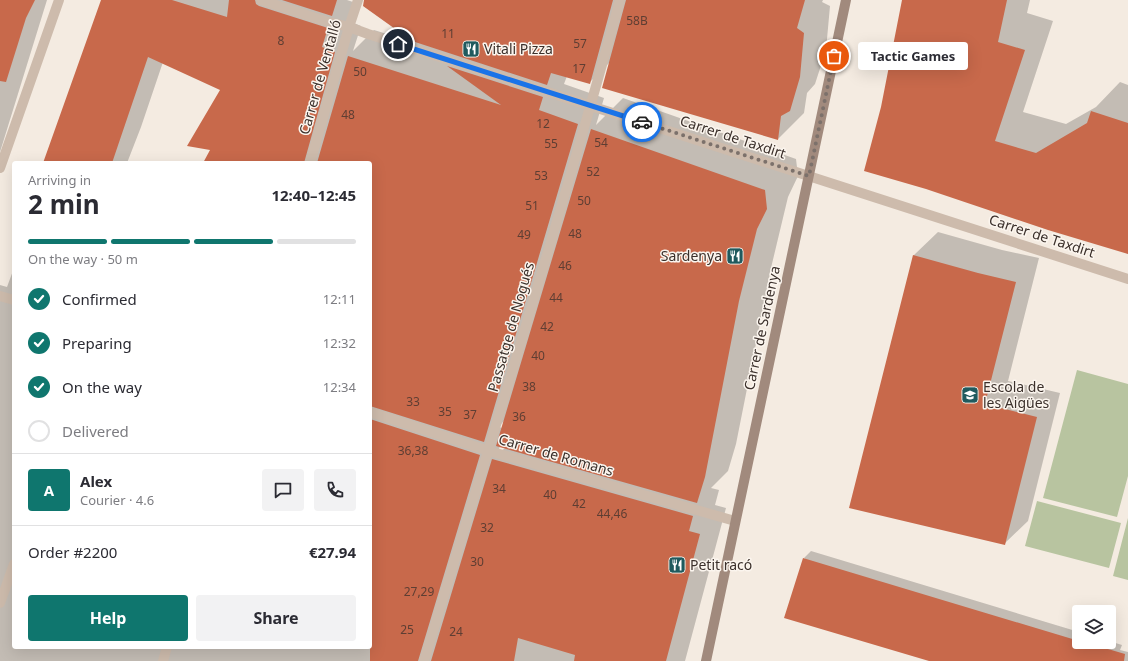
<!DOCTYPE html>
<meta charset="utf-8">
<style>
:root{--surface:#fff;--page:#f2f2f3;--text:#2b2b33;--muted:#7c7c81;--line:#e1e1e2;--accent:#0f766e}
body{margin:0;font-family:"Noto Sans",sans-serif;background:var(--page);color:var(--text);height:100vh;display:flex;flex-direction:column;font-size:15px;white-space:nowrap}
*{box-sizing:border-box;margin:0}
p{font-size:13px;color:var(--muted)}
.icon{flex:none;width:22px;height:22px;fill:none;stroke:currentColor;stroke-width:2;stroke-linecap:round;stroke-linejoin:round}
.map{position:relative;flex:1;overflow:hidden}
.sheet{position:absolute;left:12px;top:161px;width:360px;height:488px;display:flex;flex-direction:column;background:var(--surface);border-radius:4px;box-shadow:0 4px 16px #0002}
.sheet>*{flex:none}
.tools{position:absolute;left:1072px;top:605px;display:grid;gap:8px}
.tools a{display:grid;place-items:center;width:44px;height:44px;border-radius:4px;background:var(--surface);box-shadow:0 4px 16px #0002;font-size:20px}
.pin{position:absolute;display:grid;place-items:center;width:34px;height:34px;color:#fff;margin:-17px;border:2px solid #fff;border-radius:50%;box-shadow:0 1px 4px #0007}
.courier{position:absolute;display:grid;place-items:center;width:40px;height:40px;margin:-20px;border:3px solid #1a73e8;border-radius:50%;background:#fff;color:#222;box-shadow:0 1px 5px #0007}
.bubble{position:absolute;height:28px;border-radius:4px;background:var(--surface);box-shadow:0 4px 16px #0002;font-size:13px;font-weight:700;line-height:28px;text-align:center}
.headline em{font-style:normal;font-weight:700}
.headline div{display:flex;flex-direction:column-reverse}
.headline{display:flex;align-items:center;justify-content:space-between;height:68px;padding:0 16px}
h1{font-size:26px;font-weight:700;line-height:30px}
.bar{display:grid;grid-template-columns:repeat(4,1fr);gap:6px 4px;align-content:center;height:48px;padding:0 16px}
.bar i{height:5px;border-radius:3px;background:var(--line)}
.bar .selected{background:var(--accent)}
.bar p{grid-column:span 4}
.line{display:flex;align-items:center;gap:10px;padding:0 16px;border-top:1px solid var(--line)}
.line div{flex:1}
.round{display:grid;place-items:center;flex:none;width:42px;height:42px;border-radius:4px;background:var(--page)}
ol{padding:0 16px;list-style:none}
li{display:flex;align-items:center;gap:12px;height:44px}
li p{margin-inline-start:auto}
li .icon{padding:4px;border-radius:50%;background:var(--accent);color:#fff;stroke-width:4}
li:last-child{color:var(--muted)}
li i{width:22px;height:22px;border:2px solid var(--line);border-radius:50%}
.action{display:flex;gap:8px;margin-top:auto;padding:8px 16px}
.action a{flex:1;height:46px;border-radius:4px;background:var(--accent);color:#fff;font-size:16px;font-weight:700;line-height:46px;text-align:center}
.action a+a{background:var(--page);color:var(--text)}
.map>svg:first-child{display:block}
.park{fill:#b8c4a0}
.shadow{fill:#0003;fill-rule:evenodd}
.building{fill:#c8694b}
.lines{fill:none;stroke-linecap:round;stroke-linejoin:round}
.street{stroke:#cdbbac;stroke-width:10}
.secondary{stroke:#a18a7d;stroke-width:10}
.done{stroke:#7c716b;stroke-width:4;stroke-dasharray:0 7.2}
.route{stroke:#1a73e8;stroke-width:5}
.labels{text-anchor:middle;stroke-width:3;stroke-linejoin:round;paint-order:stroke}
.number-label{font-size:12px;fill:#5e3e33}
.poi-label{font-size:14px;fill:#3b302b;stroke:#fbf5ee;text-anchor:start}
.street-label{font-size:14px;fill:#3b302b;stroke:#fbf5ee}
</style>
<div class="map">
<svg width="1128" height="661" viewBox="0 0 1128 661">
<rect width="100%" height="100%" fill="#f4ebe1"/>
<path class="park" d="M1077,370L1128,384V476L1117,517L1043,498Z
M1037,501L1121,523L1109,568L1025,546Z
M1128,518V580L1113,576Z"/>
<path class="shadow" d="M0,0H47L0,152Z
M102,0H347L353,2L347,20L361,26L353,51L374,30L416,43L364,6L365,0H823L822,2L830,6L826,50L815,84L807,93L804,113L778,139L610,62L589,83L567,76L564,84L604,98L596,125L623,98L796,159L798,176L788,197L771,268L736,444L728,471L711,488L719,490L715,505L726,508L685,661H0V285L7,287L14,268V647H370V163H204L212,150L222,89L163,62L141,127L127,163H44ZM505,420L503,428L498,427ZM500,446L505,448L497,455Z
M903,0H1030L1027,13L1053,21L1023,112L1066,124L1096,107L1120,82L1128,85V254L882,107Z
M938,232L1002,250L1039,258L1008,381L1060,393L1028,521L1004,544L850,507L914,255Z
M14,256V266L12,264Z
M811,551L1079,632V642H1109V641L1122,645L1120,650L1128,652V661H932L804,558Z"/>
<path class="building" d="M0,0H35L26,18L6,82L0,81Z
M101,0H172L227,17L229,0H255L256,4L259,6L328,28L322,47L335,52L304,163H203L210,150L187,146L220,90L148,57L112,163H43Z
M282,0H337L332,16Z
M364,0H613L590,84L551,73L547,85L412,41L363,6Z
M626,0H805L797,28L804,33L800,77L790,111L781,116L778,140L602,88Z
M902,0H1007L998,42L1025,50L995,141L1036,153L1087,123L1091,111L1128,123V254L1048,230L926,189L864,171L881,107Z
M348,56L501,105L447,66L543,97L539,110L578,124L484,442L370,406V163H317Z
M591,129L765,190L767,209L757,229L739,301L705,477L697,503L496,446Z
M913,255L978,273L1016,282L985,404L1037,417L1005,545L849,508Z
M370,419L480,455L418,661H370Z
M492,459L693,516L689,531L700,534L666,661H574L575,655L518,638L514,661H431Z
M803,558L1079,641V642H1084L1125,654L1124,661H929L784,618Z"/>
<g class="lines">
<path class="street" d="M261,0L325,21L349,27L368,34L1128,279
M310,163L349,27L358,0
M0,168L59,0
M0,296L14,300
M370,412L489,451L735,521
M0,603L14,564
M163,661L167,647
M424,661C491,441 559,222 620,0"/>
<path class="secondary" d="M706,661L846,0"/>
</g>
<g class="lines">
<path class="done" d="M642,122L809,176L834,56"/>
<path class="route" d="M398,44L642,122"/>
</g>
<defs>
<g id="restaurant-square" transform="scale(0.9)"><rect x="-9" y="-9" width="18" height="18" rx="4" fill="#1f5a5e" stroke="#fbf5ee"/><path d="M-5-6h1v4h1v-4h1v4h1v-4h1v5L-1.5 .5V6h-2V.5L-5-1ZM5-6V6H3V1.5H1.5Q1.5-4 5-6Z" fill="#fff"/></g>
<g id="school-square" transform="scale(0.9)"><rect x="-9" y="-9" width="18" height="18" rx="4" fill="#1f5a5e" stroke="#fbf5ee"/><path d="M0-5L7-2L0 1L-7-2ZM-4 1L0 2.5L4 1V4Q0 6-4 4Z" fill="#fff"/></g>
</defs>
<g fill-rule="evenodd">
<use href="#restaurant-square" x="471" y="49"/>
<use href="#restaurant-square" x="735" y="256"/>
<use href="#school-square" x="970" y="395"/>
<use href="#restaurant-square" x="677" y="565"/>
</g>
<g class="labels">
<g class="number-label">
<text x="637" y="25">58B</text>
<text x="448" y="38">11</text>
<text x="281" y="45">8</text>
<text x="580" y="48">57</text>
<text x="579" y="73">17</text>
<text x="360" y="76">50</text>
<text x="348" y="119">48</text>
<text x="543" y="128">12</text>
<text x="601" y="147">54</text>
<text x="551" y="148">55</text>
<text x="593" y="176">52</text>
<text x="541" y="180">53</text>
<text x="584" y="205">50</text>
<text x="532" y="210">51</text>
<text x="575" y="238">48</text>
<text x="524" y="239">49</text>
<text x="565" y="270">46</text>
<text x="556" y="302">44</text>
<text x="547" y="331">42</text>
<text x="538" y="360">40</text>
<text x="529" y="391">38</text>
<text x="413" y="406">33</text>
<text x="445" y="416">35</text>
<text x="470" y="419">37</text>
<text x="519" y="421">36</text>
<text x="413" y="455">36,38</text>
<text x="499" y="493">34</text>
<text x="550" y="499">40</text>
<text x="579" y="508">42</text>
<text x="612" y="518">44,46</text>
<text x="487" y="532">32</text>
<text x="477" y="566">30</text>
<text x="419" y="596">27,29</text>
<text x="407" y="634">25</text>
<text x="456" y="636">24</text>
</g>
<g class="poi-label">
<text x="484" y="54">Vitali Pizza</text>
<text x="722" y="261" text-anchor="end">Sardenya</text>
<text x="983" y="392">Escola de<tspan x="983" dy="16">les Aigües</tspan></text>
<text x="690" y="570">Petit racó</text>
</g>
<g class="street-label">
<text transform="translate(320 77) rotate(-74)" y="5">Carrer de Ventalló</text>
<text transform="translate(733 137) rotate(18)" y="5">Carrer de Taxdirt</text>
<text transform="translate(1042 236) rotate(18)" y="5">Carrer de Taxdirt</text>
<text transform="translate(511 327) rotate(-74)" y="5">Passatge de Nogués</text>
<text transform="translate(762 328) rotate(-78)" y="5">Carrer de Sardenya</text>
<text transform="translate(556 455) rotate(16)" y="5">Carrer de Romans</text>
</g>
</g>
</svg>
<div class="tools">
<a><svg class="icon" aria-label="layers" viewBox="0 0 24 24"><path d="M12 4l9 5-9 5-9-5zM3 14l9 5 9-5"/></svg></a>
</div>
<div class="pin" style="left:834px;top:56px;background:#ea580c"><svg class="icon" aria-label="bag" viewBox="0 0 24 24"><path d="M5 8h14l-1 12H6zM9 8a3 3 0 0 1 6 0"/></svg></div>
<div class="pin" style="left:398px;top:44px;background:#1f2937"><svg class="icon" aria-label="home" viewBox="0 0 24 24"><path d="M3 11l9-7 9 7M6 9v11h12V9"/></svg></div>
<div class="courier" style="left:642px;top:122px"><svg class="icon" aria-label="car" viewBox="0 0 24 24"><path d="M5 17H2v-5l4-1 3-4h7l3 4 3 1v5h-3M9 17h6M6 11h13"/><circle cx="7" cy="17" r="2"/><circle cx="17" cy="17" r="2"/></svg></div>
<div class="bubble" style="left:858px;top:42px;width:110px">Tactic Games</div>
<section class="sheet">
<div class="headline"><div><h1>2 min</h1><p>Arriving in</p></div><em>12:40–12:45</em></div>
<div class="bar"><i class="selected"></i><i class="selected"></i><i class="selected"></i><i></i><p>On the way · 50 m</p></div>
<ol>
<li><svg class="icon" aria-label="check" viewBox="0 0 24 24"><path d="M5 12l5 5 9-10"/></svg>Confirmed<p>12:11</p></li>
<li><svg class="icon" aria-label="check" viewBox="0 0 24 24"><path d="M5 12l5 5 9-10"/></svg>Preparing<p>12:32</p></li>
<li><svg class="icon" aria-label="check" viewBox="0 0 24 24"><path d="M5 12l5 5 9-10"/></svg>On the way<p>12:34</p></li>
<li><i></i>Delivered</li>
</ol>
<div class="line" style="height:72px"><b class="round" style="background:var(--accent);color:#fff">A</b><div><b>Alex</b><p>Courier · 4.6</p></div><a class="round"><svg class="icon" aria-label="chat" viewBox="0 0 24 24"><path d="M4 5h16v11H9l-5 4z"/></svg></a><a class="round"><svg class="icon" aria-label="phone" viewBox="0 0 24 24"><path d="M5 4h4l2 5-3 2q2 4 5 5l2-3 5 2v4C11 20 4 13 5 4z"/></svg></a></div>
<div class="line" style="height:52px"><div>Order #2200</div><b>€27.94</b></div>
<div class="action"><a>Help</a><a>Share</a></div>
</section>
</div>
